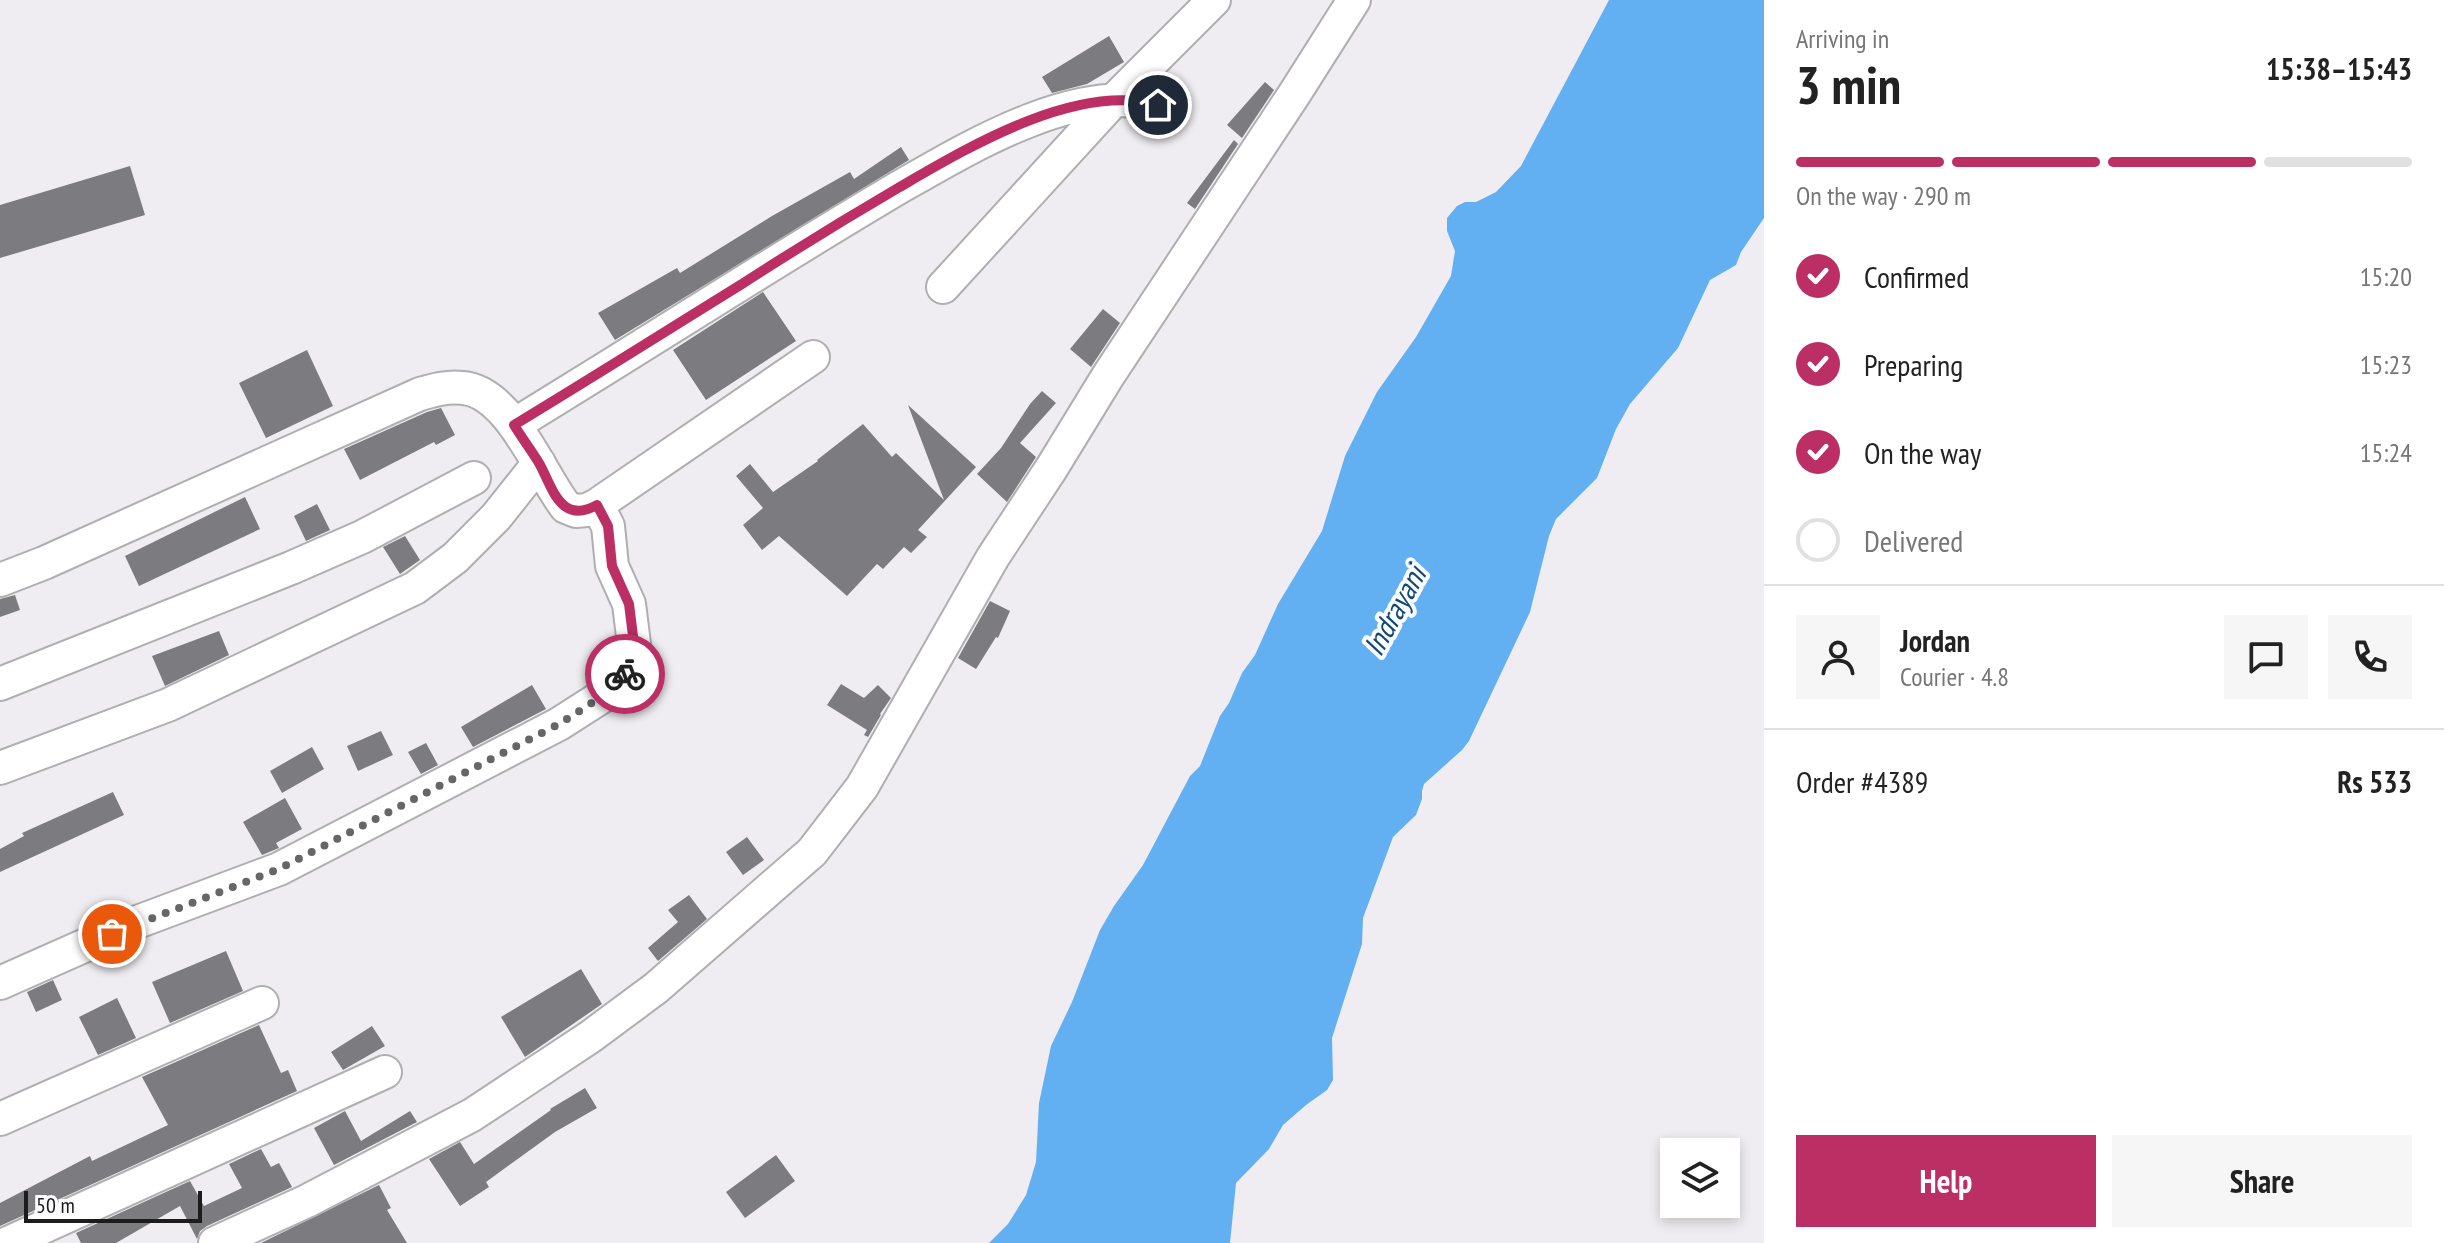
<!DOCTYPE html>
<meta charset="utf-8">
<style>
:root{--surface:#fff;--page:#f6f6f6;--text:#222;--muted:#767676;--line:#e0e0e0;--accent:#bb2f65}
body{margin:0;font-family:"PT Sans Narrow",sans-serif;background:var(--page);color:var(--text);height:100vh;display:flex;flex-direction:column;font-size:30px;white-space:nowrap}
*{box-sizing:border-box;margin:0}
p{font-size:26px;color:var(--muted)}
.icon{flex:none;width:44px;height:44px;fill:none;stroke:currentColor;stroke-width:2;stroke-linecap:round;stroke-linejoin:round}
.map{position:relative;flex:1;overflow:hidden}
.side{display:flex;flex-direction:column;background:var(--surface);width:680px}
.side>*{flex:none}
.fabs{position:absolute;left:1660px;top:1138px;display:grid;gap:16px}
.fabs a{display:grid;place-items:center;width:80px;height:80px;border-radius:0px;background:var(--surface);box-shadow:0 4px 12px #0003;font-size:40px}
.scale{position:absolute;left:24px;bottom:20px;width:178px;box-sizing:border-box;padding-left:8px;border:4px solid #1d1c1d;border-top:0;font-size:22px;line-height:28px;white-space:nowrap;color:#1d1c1d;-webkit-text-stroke:6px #fcfbfe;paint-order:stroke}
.pin{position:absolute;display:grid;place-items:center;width:68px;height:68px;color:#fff;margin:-34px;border:4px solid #fff;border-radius:50%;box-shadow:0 2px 8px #0007}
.courier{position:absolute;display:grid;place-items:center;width:80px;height:80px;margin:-40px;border:6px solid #bb2f65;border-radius:50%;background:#fff;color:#222;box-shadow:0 2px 10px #0007}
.head em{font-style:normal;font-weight:700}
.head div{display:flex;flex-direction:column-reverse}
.head{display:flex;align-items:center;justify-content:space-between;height:136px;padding:0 32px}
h1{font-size:52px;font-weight:700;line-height:60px}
.bar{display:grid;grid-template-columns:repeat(4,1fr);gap:12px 8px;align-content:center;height:96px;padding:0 32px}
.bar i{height:10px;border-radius:6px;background:var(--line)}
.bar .selected{background:var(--accent)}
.bar p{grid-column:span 4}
.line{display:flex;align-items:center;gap:20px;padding:0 32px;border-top:2px solid var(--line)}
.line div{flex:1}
.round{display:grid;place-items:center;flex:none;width:84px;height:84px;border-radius:0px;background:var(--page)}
ol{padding:0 32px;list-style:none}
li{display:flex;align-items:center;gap:24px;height:88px}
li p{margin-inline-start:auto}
li .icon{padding:8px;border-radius:50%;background:var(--accent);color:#fff;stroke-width:4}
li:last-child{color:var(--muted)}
li i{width:44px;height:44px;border:4px solid var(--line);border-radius:50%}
.button{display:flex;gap:16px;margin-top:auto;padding:16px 32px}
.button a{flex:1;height:92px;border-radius:0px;background:var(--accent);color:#fff;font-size:32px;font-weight:700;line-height:92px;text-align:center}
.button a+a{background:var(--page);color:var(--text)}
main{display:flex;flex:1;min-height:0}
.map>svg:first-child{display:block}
.water{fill:#62b0f2}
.building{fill:#7c7c80}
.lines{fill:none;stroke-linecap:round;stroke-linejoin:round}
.minor-casing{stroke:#afaeb1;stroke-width:36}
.minor{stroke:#fff;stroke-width:32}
.done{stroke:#666567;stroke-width:8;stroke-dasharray:0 14.4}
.route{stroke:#bb2f65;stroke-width:10}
.labels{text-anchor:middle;stroke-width:8;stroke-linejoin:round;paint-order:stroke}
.water-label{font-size:30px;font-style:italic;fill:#0e4973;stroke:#fcfbfe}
</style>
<main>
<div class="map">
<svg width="1764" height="1243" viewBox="0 0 1764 1243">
<rect width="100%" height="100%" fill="#efedf1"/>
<path class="water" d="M1609,0H1764V218L1741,252L1736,265L1710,280L1678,348L1630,404L1616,429L1597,478L1556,519L1549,536L1530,612L1469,741L1462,750L1424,784L1422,791V799L1416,815L1393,837L1363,918L1362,944L1332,1038L1333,1080L1327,1090L1306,1105L1283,1125L1269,1149L1236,1183L1230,1243H989L1008,1224L1026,1195L1036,1162L1039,1103L1051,1046L1072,1002L1100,930L1114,906L1143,865L1190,776L1200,766L1220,716L1229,703L1242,673L1255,655L1278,604L1322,531L1345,456L1377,392L1416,337L1451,276L1455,251L1447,231V218L1457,206L1465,202H1476L1496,192L1521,166Z"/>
<path class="building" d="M1109,36L1124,62L1087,84L1052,93L1042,77Z
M1265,82L1274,90L1242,138L1227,125Z
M1234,140L1238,144L1195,209L1187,203Z
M901,147L909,160L615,340L598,313L677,268L680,273L772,216L850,172L854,179Z
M130,166L145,215L0,258V205Z
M763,292L796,341L706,400L673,350Z
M1103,309L1120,323L1091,367L1070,349Z
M307,350L333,406L266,438L239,383Z
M1042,391L1056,403L1020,443L1036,457L1007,502L977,474L1001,448L1030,404Z
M908,405L976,467L918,530L927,537L911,553L904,547L883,569L877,564L847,596L779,536L762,550L743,525L763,508L736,476L750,464L773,492L818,461L817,460L863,424L892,457L896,453L944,500Z
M441,408L455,435L436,445L434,442L360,480L344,449L427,412Z
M245,497L260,529L139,586L125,556Z
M317,504L330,530L306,541L294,516Z
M405,536L420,560L400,574L383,547Z
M15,595L20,610L0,617V599Z
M990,601L1010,611L998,638L996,637L976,669L958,658Z
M219,631L229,655L165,686L152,656Z
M841,684L864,698L878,685L891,698L880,714L881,715L868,737L864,735L867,730L827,705Z
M532,685L546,709L473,747L461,727Z
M381,731L393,755L358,771L347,746Z
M426,743L438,765L421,774L408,752Z
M312,747L324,769L282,793L270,771Z
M113,792L124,815L0,872V849L24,836L22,833Z
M285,798L302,829L276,843L279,848L262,855L243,822Z
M747,837L764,860L743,875L726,852Z
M689,895L707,919L658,961L648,948L678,922L668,910Z
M226,951L243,991L170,1023L152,982Z
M581,969L602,1004L525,1057L501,1017Z
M53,980L62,1000L36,1012L27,992Z
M117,998L136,1038L98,1055L79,1017Z
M259,1025L281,1073L288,1070L297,1091L0,1226V1203L90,1156L92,1161L168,1125L142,1077Z
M372,1026L385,1046L343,1070L331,1052Z
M585,1088L597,1108L555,1132L486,1182L489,1187L460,1206L429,1159L460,1142L474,1164L551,1110L550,1109Z
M345,1111L361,1141L410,1111L417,1122L334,1165L314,1128Z
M261,1149L271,1167L279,1163L292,1187L207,1226L200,1231L197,1239L180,1206L116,1243H81L76,1233L190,1181L204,1206L242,1188L229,1164Z
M776,1155L795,1181L745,1218L726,1192Z
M379,1185L391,1208L387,1210L407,1243H261Z"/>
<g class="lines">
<g class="minor-casing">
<path id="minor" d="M943,287L1114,100L1214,0
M514,425C592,377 669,329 747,280C797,249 847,218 898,188C968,148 1076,82 1158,105
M0,580L44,563L420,394C434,390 448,386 463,388C510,392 540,474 566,507L576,511L587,510L597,505L813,357
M0,684L291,568L362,537L474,478
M0,768L168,705L415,588L455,558L496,517L539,463
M0,983L140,921L279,869L559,724L609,692L629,669L635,652L629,604L612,566L608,526L597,505
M0,1119L262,1003
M8,1243L385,1072
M215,1243L307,1201L472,1115L590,1037L656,988L812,852L862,787L993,557L1051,469L1108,376L1295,93L1354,0"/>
</g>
<use href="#minor" class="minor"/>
</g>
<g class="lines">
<path class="done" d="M112,934L279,869L559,724L609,692L625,674"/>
<path class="route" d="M625,674L635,652L629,604L612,566L608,526L597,505C588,510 576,514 566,507C553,498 547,477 539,463C531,450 522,438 514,425C590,379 666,331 742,284C793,251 845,219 898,188C967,148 1076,82 1158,105"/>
</g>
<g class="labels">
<g class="water-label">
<text transform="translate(1395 611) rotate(-61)" y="10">Indrayani</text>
</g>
</g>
</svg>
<div class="fabs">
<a><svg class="icon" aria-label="layers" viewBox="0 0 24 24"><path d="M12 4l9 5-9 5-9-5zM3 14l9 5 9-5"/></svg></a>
</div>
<div class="scale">50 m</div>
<div class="pin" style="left:112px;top:934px;background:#ea580c"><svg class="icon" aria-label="bag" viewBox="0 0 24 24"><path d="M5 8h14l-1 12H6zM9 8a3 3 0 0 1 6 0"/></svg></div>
<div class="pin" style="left:1158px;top:105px;background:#1f2937"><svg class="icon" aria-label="home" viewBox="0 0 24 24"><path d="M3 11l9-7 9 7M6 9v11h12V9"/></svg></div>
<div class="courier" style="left:625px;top:674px"><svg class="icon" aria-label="bike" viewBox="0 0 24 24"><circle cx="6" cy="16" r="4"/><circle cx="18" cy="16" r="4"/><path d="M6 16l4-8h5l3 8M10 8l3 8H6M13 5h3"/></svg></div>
</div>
<section class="side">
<div class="head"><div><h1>3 min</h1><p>Arriving in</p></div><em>15:38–15:43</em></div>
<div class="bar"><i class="selected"></i><i class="selected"></i><i class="selected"></i><i></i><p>On the way · 290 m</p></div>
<ol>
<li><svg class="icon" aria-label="check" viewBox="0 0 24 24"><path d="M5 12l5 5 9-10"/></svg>Confirmed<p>15:20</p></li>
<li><svg class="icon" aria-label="check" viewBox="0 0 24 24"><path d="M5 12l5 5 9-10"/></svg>Preparing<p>15:23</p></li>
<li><svg class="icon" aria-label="check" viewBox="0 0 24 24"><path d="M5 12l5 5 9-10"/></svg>On the way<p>15:24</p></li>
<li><i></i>Delivered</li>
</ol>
<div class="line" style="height:144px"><a class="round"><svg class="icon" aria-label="person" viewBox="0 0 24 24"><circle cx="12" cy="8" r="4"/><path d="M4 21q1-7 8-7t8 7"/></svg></a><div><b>Jordan</b><p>Courier · 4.8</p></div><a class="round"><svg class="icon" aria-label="chat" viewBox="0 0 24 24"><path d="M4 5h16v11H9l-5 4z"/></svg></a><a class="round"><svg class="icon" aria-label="phone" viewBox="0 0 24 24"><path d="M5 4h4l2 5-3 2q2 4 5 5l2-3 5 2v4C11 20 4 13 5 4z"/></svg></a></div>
<div class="line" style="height:104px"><div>Order #4389</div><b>Rs 533</b></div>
<div class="button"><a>Help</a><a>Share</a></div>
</section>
</main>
